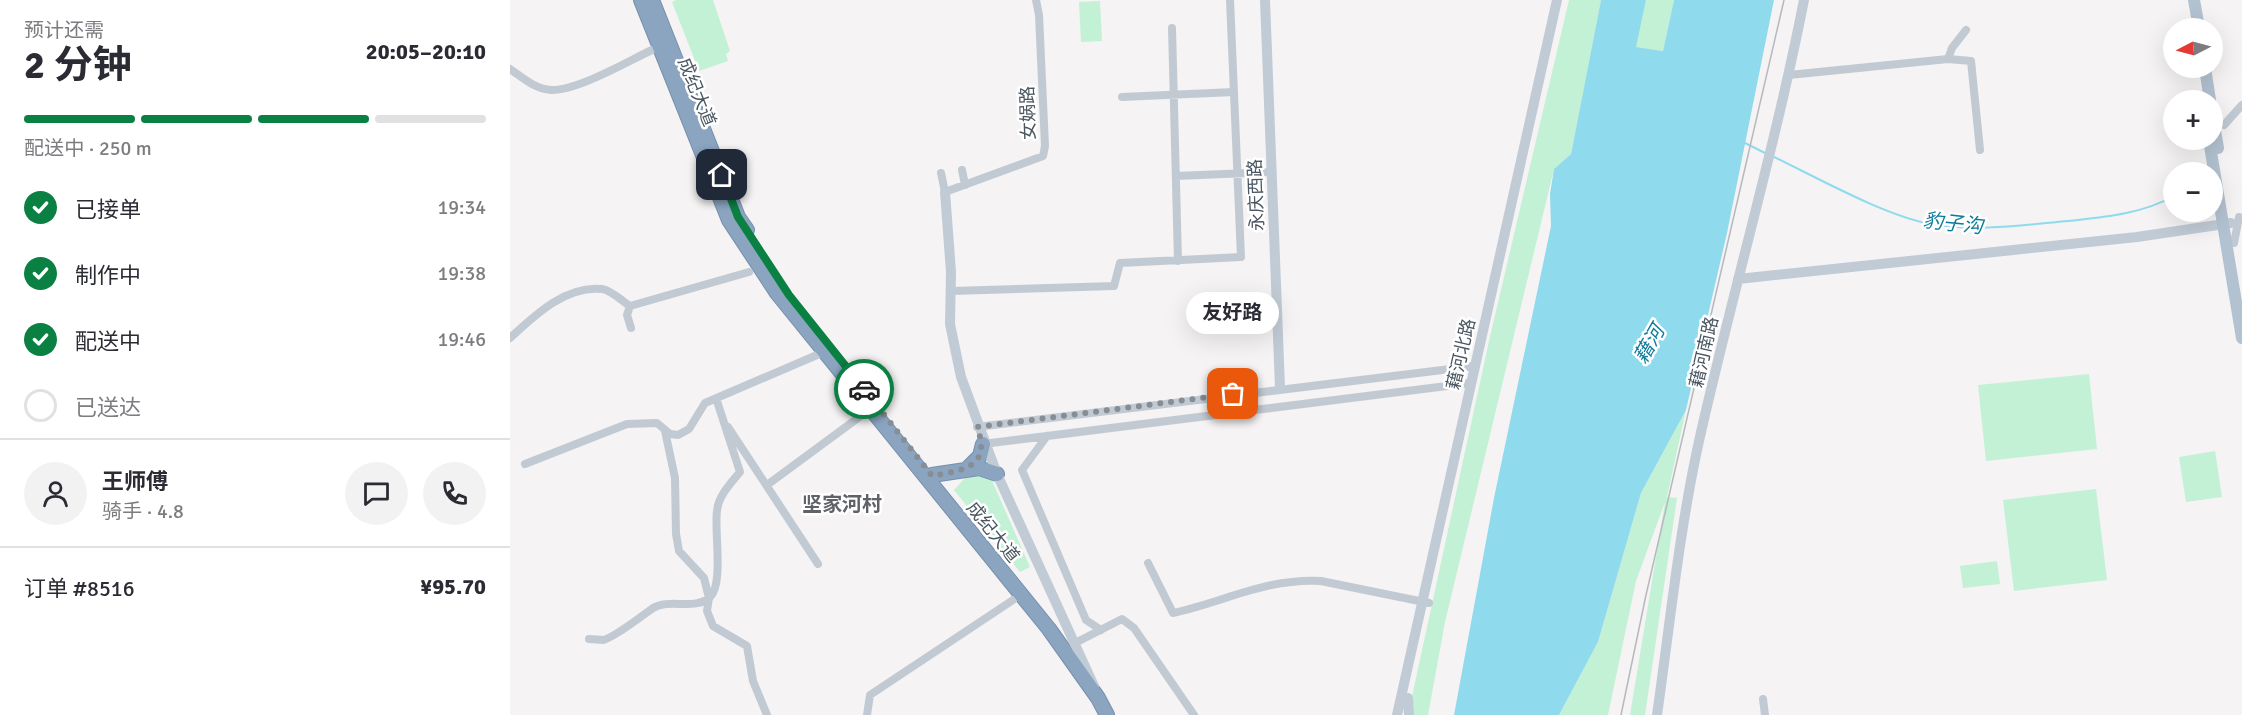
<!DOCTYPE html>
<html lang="zh">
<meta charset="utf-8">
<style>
:root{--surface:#fff;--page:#f2f2f3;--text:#2b2b33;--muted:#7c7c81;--line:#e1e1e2;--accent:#0b8043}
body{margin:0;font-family:Signika,"Noto Sans SC",sans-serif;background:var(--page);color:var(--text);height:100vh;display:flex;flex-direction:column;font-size:22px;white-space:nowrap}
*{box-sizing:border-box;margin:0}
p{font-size:20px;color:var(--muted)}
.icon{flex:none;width:33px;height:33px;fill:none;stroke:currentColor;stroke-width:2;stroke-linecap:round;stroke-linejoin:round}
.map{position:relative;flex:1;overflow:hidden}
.details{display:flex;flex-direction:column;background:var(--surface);width:510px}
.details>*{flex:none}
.needle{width:39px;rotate:264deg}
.tools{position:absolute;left:1653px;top:18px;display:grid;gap:12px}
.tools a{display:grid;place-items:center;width:60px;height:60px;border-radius:50%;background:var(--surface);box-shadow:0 6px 24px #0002;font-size:30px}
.pin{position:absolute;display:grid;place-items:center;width:51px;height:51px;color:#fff;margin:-26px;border-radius:12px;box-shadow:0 3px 9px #0006}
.courier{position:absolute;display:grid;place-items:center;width:60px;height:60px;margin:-30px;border:4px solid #0b8043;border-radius:50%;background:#fff;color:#222;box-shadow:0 2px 8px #0007}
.bubble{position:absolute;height:42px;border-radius:21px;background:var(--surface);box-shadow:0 6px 24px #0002;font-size:20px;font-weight:700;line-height:42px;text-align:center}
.summary em{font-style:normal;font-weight:700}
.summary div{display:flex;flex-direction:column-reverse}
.summary{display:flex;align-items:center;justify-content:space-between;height:102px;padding:0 24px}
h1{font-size:39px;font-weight:700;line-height:45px}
.bar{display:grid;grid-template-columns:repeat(4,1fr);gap:9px 6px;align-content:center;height:72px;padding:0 24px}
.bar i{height:8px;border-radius:4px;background:var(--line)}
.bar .selected{background:var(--accent)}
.bar p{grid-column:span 4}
.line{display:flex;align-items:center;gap:15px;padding:0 24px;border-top:2px solid var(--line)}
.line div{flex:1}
.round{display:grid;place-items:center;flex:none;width:63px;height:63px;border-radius:32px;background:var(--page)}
ol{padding:0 24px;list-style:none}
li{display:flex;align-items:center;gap:18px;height:66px}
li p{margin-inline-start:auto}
li .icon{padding:6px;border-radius:50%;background:var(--accent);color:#fff;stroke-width:4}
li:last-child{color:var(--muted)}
li i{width:33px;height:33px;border:3px solid var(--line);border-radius:50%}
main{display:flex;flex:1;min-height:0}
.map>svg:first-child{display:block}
.green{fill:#c3f1d5}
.water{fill:#90daee}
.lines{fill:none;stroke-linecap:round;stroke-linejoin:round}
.stream{stroke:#90daee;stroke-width:2}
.highway-casing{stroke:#7690ad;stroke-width:16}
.street{stroke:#c1cad2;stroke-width:8}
.secondary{stroke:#c1cbd6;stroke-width:10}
.primary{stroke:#b3c2d1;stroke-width:12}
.highway{stroke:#8ba5c1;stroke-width:14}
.tram{stroke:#b5b8bd;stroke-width:1.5}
.done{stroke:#868d94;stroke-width:6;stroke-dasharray:0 10.8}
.route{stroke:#0b8043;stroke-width:8}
.labels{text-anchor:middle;stroke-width:5;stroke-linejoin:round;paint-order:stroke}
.street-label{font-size:18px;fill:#4a5661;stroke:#fff}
.water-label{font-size:20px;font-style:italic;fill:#0c7c9b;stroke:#fff}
.neighbourhood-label{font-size:20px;font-weight:bold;fill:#5f6368;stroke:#fff}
</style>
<main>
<section class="details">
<div class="summary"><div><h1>2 分钟</h1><p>预计还需</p></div><em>20:05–20:10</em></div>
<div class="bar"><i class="selected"></i><i class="selected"></i><i class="selected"></i><i></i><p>配送中 · 250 m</p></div>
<ol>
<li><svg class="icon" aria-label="check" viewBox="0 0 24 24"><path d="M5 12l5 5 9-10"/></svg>已接单<p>19:34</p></li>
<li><svg class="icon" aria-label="check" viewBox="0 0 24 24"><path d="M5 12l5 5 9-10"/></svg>制作中<p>19:38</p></li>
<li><svg class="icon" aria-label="check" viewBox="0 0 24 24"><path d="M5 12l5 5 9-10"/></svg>配送中<p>19:46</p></li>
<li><i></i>已送达</li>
</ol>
<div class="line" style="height:108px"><a class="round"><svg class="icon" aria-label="person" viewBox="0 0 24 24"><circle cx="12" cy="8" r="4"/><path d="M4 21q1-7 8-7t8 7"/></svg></a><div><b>王师傅</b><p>骑手 · 4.8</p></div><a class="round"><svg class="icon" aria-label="chat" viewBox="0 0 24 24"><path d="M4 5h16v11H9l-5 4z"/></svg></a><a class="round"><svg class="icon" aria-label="phone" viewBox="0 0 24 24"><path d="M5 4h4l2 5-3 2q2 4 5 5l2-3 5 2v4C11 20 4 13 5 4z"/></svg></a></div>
<div class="line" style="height:78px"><div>订单 #8516</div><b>¥95.70</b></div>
</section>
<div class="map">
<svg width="1732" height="715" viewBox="0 0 1732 715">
<rect width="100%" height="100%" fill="#f5f3f3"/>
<path class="green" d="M166,0H203L220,51L216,54L218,61L189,71L162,2Z
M1059,0H1091L1061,154L1044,169L935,622L918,715H898L979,341Z
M1136,0H1164L1153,51L1125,47Z
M590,1L592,41L571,42L569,2Z
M1579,374L1587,449L1476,461L1468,385Z
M1176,410L1157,497L1167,498L1135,715H1120L1155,502L1126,581L1098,715H1049L1088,642L1131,493Z
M1705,451L1712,497L1676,502L1669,457Z
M467,472L480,476L520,567L510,572L444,490L456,477Z
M1586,489L1597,580L1504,591L1493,500Z
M1487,561L1490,584L1453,588L1450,566Z"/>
<path class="water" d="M1091,0H1136L1126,47L1153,51L1164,0H1264L1217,233L1176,410L1131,493L1088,642L1049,715H944L984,498L1041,226L1040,194L1044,169L1061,154Z"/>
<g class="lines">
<path class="stream" d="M1235,143L1257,154
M1262,156C1306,177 1375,216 1421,224C1466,232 1513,225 1558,221C1594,217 1632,214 1664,196
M1681,172L1684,169"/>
<g class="highway-casing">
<path id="highway" d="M131,0L219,220L267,293L539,629L588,698L597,715
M142,0L228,217L237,230
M456,470L470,456L473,444
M422,475L469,468L487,474"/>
</g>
<path class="street" d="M662,28L668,261
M1438,59L1442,48L1456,30
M0,69C13,78 25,89 41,90C67,91 118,61 142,50
M1279,75L1438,59L1461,61L1470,150
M612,97L724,92
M1714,125L1732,105
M452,170L455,185
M431,173L435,192L533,156L535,146L529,15L526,0
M666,176L762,172
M1724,243L1729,217
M441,291L604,286L610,263L731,257L720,0
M121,328L117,315L120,306L239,272
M0,338C25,315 56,285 92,289C101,290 112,301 120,306
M218,427L308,564
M467,427L965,366
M155,431L165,478L166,534L169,551L194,578L199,598L197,611L203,626L237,646L243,681L257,715
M537,436L512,470L576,620L591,630
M473,444L961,383
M15,464L117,424L147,423L160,434L168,435L179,429L195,403L314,352
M257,485L352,415
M638,563L663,613C714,602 756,578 811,581L919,603
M79,639C84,639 89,640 93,640C104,638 133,615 143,608C160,598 185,611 200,597C214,584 204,530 207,511C208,496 221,483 230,472L206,398
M565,643L612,619L624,628L684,715
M1253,699L1255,715
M357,715L360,695L503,600"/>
<path class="secondary" d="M755,0L770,388
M435,192L441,272L440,324L451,377L487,474L584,686
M1228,279L1627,237L1721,223
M898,698L899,715
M887,715L1047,0
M1147,715C1160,624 1169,532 1189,441C1222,294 1265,148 1294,0"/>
<path class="primary" d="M1684,0L1689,28
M1695,68L1700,100
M1702,113L1708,148
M1699,140L1732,338"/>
<use href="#highway" class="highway"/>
<path class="tram" d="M1111,715L1136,595L1274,0"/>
</g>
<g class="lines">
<path class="done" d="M354,389L422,476C454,470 482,467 467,427L723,394"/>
<path class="route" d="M212,175L228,217L279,295L354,389"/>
</g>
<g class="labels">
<g class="street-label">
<text transform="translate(187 92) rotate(68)" y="6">成纪大道</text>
<text transform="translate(518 113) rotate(-92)" y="6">女娲路</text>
<text transform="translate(746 195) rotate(-92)" y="6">永庆西路</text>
<text transform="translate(1194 352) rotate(-77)" y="6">藉河南路</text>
<text transform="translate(951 354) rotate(-77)" y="6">藉河北路</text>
<text transform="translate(483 532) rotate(51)" y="6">成纪大道</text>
</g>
<g class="water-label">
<text transform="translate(1443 223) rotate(6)" y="7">豹子沟</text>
<text transform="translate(1139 344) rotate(-60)" y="7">藉河</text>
</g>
<g class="neighbourhood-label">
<text x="332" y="511">坚家河村</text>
</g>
</g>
</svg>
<div class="tools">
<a><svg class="needle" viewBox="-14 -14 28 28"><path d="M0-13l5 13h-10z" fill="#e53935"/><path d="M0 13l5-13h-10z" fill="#7c7c81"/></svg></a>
<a>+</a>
<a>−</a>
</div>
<div class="pin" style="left:723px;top:394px;background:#ea580c"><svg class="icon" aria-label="bag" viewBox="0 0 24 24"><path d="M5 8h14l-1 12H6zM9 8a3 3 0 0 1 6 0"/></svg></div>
<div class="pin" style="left:212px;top:175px;background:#1f2937"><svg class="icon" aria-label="home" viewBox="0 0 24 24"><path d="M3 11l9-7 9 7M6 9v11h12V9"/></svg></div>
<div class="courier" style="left:354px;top:389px"><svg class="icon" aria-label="car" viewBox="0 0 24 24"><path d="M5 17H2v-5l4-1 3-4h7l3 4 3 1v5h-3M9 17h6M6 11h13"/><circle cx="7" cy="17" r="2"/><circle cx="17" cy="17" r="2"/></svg></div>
<div class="bubble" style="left:676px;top:292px;width:93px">友好路</div>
</div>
</main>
